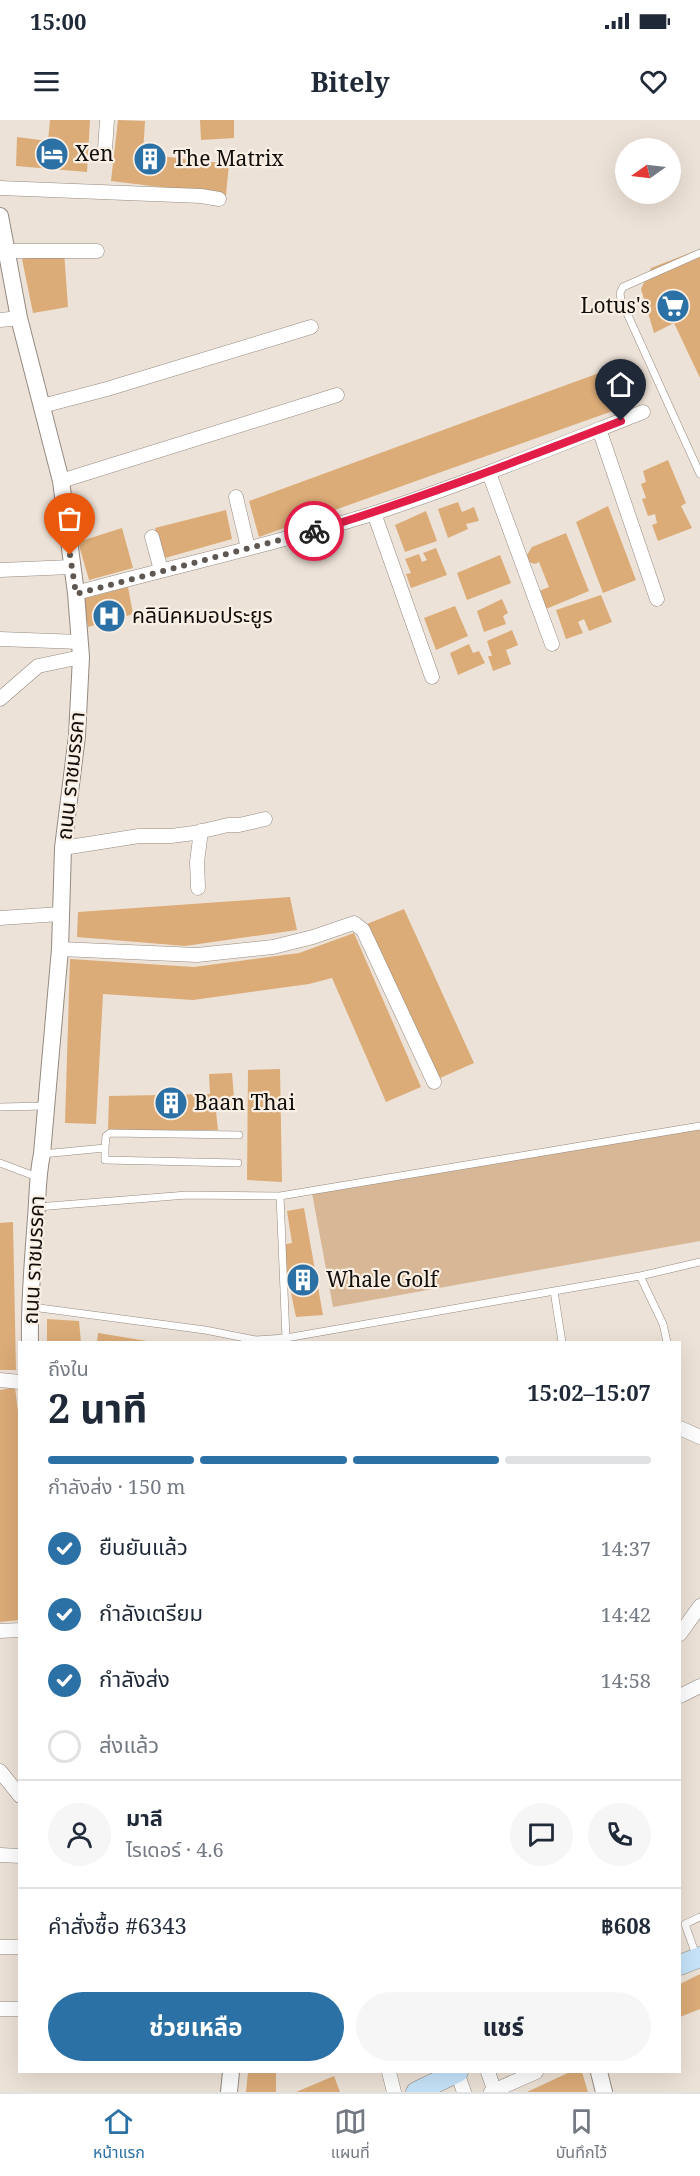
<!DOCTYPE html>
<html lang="th">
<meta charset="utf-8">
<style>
:root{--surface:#fff;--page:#f6f6f7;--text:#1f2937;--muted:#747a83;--line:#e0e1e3;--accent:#2c71a6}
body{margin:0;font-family:"Noto Serif","Noto Sans Thai",serif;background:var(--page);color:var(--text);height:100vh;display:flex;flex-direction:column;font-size:22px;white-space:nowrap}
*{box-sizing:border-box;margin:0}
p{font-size:20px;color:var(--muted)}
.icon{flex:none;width:33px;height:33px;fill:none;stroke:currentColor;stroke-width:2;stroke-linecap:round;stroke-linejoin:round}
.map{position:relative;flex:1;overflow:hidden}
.details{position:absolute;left:18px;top:1221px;width:663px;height:732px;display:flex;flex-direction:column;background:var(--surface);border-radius:0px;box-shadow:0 6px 24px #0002}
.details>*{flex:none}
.needle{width:39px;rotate:256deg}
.buttons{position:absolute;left:615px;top:18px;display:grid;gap:12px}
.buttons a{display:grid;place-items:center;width:66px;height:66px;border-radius:50%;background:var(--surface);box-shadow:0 6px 24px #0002;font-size:30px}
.pin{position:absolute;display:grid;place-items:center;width:51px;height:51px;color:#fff;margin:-62px -26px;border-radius:50% 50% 50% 0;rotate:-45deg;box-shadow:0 0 6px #0007}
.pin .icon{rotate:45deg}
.courier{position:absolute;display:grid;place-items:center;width:60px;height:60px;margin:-30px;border:4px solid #e11d48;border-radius:50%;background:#fff;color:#222;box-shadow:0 2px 8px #0007}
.overview em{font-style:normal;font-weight:700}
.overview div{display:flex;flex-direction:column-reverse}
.overview{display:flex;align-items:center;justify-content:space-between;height:102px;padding:0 30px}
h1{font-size:39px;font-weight:700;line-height:45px}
.bar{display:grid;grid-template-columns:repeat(4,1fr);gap:9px 6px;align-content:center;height:72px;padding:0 30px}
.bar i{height:8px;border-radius:4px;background:var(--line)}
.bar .on{background:var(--accent)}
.bar p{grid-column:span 4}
.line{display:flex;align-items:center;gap:15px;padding:0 30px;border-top:2px solid var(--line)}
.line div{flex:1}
.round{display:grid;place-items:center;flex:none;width:63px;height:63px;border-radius:32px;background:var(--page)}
ol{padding:0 30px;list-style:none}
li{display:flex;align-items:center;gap:18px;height:66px}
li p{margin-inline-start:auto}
li .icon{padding:6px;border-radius:50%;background:var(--accent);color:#fff;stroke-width:4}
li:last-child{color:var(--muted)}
li i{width:33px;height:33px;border:3px solid var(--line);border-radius:50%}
.cta{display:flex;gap:12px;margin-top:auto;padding:12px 30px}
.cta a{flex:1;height:69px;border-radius:36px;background:var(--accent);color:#fff;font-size:24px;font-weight:700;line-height:69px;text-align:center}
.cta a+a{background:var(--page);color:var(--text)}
.status{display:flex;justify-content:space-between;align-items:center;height:42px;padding:0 30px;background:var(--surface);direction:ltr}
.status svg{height:16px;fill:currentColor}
header{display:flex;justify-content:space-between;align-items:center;height:78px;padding:0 30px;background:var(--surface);font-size:27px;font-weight:700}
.tab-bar{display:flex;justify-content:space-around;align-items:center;height:84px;border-top:2px solid var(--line);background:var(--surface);font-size:16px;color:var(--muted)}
.tab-bar a{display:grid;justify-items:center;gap:3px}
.tab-bar .on{color:var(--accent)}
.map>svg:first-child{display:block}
.green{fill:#d7b795}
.building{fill:#dcac78}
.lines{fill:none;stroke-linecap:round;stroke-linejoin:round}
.service-casing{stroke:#948a80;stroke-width:8}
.minor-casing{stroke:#948a80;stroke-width:15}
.tertiary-casing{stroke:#948a80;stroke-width:18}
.secondary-casing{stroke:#948a80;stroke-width:21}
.service{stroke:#fff;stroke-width:7}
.minor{stroke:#fff;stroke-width:14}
.tertiary{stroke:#fff;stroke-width:16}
.secondary{stroke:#c7e4fa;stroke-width:20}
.done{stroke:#5f5852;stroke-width:6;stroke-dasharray:0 10.8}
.route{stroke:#e11d48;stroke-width:8}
.labels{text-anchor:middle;stroke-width:4.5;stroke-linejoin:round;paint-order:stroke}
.poi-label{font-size:21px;fill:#120e0b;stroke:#faefe4;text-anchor:start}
.street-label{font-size:21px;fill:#120e0b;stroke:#faefe4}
</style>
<div class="status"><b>15:00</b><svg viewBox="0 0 49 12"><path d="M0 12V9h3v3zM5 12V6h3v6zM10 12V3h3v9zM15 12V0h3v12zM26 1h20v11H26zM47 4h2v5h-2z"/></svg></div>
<header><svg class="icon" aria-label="menu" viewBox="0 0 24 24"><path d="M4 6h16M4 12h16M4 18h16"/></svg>Bitely<svg class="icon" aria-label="heart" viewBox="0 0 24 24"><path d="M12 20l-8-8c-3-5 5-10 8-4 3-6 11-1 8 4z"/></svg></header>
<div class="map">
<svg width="700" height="1972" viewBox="0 0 700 1972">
<rect width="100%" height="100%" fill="#ede2d7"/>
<path class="green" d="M700,1009V1121L333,1187L312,1073Z"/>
<path class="building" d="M50,0H90L87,52L16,46L17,17L48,21Z
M118,0L145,1L143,34L229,44L226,75L111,61Z
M200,0H234V18L201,20Z
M700,129V258L674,203L654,213L641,169L651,148Z
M64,131L68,187L33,193L22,139Z
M621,245L638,282L259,417L249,381Z
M668,340L686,383L681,386L692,408L658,421L652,405L657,403L655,394L648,396L642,379L646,378L641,364L646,362L643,351Z
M458,382L462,392L474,387L479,401L466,404L468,409L448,418L438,389Z
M608,386L636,460L603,473L576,402Z
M226,390L232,419L165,438L155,408Z
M426,391L437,421L405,432L395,405Z
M122,408L133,448L89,460L78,422Z
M566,413L589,471L546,489L539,471L549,467L539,442L535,444L529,442L527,435L532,427Z
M436,428L447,455L411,468L406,454L411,453L405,439L419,434L422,442L427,440L423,433Z
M500,435L511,463L467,480L457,453Z
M128,467L133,494L88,507L83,479Z
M601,475L612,502L589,511L584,499L578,502L583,513L566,519L556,490Z
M502,479L508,493L503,496L506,504L484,512L477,491Z
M455,486L468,516L436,530L424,498Z
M512,510L518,525L506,530L511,544L493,551L488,536H492L487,521Z
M469,524L473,533L479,531L485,543L458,555L450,533Z
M290,777L297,810L185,826L77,817L78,792Z
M404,789L474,943L440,958L367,804Z
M354,813L421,967L386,982L332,858L309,864L193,880L103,874L96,1004L65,1003L70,839L194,847L299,833Z
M280,949L282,1062L247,1060L248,950Z
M232,953L235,991H216L218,1010H108L109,976L210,974L209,954Z
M304,1088L323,1195L296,1197L281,1125L292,1123L287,1091Z
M13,1102L16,1250H0V1103Z
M47,1199L79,1201L81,1222H47Z
M98,1213L147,1221V1222H97Z
M15,1267L20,1309V1500L0,1502V1270Z
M700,1854V1889L680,1897V1864Z
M248,1952H276V1972H246Z
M570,1952H582L588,1972H527Z
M334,1956L340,1972H296Z"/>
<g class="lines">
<g class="service-casing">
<path id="service" d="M700,133L623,167L620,173L621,180L700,354
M0,987L45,986
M105,1028L106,1016L110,1013L239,1015
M42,1034L105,1028V1040L238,1043
M0,1043L37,1057
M280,1076L286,1218
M37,1087L187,1075L280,1076L700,1006
M640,1156L663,1204L667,1222
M554,1171L562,1222
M32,1187L205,1210L256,1220L286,1218L640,1156L700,1142
M696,1835L685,1804L700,1797"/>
</g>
<g class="minor-casing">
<path id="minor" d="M105,29L107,0
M0,68L201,76L219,79
M6,131H97
M0,200L19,198
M42,286L107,269L311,207
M599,309L657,479
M489,353L552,524
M61,361L337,275
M236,377L248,428
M374,393L432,557
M152,417L161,450
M0,450L71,447
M76,473C175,446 276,424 375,393C466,363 554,327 643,292
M0,519L80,522
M0,579L38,546L81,537
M63,728L139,716H171L194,713L228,705H239L265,699
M198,768L197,742L201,711
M0,798L60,794
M60,829L197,835L273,827L313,817L354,803L363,810L434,962
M0,1260L20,1262
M680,1308L700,1317
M0,1511L20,1510
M680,1514L700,1486
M680,1576L700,1566
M0,1651L20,1676
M0,1735L20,1736
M0,1827H20
M0,1889H20
M389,1952L394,1972
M457,1952L464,1972
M488,1952L495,1972
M491,1972L536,1952"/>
</g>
<g class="tertiary-casing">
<path id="tertiary" d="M0,96L19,198L61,361L76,473L81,537L77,616L63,728L60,829L42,1034C37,1057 38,1075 36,1098C33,1140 29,1181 30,1222
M599,1952L604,1972
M229,1972L231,1952"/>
</g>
<g class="secondary-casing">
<path id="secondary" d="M680,1845L700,1837
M416,1972L458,1952"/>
</g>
<use href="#service" class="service"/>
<use href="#minor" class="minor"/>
<use href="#tertiary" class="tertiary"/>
<use href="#secondary" class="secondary"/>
</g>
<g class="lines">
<path class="done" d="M70,435L76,474L314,411"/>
<path class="route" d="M314,411C419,379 520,340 621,301"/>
</g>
<defs>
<g id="hotel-disc" transform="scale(1.725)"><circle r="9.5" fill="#2c71a6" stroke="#faefe4"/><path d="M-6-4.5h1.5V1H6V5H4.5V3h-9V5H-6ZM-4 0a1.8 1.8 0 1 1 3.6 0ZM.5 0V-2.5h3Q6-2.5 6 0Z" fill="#fff"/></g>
<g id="building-disc" transform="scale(1.725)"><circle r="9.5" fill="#2c71a6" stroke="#faefe4"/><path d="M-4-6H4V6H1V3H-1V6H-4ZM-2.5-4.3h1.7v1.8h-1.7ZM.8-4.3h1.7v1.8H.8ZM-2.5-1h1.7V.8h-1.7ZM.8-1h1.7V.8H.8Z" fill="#fff"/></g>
<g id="supermarket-disc" transform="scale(1.725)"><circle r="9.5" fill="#2c71a6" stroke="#faefe4"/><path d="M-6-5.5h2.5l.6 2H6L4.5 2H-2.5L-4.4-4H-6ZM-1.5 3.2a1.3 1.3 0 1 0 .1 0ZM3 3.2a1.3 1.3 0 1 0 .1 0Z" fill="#fff"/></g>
<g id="hospital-disc" transform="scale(1.725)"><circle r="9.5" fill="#2c71a6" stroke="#faefe4"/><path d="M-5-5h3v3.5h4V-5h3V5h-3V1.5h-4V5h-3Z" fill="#fff"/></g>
</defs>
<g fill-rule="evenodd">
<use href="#hotel-disc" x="52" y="34"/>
<use href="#building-disc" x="150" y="39"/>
<use href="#supermarket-disc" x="673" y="186"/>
<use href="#hospital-disc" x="109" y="496"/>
<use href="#building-disc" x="171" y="983"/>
<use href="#building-disc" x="303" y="1160"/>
</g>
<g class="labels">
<g class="poi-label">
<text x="75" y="41">Xen</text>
<text x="173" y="46">The Matrix</text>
<text x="650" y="193" text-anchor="end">Lotus's</text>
<text x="132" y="503">คลินิคหมอประยูร</text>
<text x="194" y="990">Baan Thai</text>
<text x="326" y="1167">Whale Golf</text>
</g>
<g class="street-label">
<text transform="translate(71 656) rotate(-84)" y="7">ถนน ราชมรรคา</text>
<text transform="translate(34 1140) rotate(-87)" y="7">ถนน ราชมรรคา</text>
</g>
</g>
</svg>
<div class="buttons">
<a><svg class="needle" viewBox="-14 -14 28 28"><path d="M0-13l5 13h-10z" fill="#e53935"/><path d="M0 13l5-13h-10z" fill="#747a83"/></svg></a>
</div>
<div class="pin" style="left:70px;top:435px;background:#ea580c"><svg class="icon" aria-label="bag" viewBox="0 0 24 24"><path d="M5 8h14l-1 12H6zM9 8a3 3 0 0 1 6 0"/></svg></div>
<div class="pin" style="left:621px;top:301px;background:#1f2937"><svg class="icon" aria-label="home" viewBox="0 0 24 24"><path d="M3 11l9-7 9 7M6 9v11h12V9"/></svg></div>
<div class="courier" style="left:314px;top:411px"><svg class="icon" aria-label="bike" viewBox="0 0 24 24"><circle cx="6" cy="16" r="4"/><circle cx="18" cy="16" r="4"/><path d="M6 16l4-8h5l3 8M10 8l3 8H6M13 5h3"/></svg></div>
<section class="details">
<div class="overview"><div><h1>2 นาที</h1><p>ถึงใน</p></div><em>15:02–15:07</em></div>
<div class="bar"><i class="on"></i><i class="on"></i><i class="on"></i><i></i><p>กำลังส่ง · 150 m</p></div>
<ol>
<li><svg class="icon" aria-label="check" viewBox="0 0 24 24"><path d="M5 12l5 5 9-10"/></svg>ยืนยันแล้ว<p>14:37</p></li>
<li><svg class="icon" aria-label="check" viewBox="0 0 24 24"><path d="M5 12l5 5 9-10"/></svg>กำลังเตรียม<p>14:42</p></li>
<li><svg class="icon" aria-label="check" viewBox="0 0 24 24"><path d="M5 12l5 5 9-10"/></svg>กำลังส่ง<p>14:58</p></li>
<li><i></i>ส่งแล้ว</li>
</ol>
<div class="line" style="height:108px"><a class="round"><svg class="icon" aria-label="person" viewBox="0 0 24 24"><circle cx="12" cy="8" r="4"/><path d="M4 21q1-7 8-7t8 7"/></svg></a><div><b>มาลี</b><p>ไรเดอร์ · 4.6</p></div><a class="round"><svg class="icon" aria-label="chat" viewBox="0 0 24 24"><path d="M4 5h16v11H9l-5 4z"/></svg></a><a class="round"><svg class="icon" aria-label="phone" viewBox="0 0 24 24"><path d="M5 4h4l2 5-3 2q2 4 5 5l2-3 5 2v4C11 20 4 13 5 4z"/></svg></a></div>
<div class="line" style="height:78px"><div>คำสั่งซื้อ #6343</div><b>฿608</b></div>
<div class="cta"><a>ช่วยเหลือ</a><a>แชร์</a></div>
</section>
</div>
<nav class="tab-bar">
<a class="on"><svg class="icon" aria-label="home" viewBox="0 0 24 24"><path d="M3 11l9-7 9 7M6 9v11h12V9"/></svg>หน้าแรก</a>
<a><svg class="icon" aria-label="map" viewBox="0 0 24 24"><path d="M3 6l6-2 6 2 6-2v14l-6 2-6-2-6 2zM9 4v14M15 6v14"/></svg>แผนที่</a>
<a><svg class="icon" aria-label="saved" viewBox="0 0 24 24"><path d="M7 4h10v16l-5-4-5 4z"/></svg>บันทึกไว้</a>
</nav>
